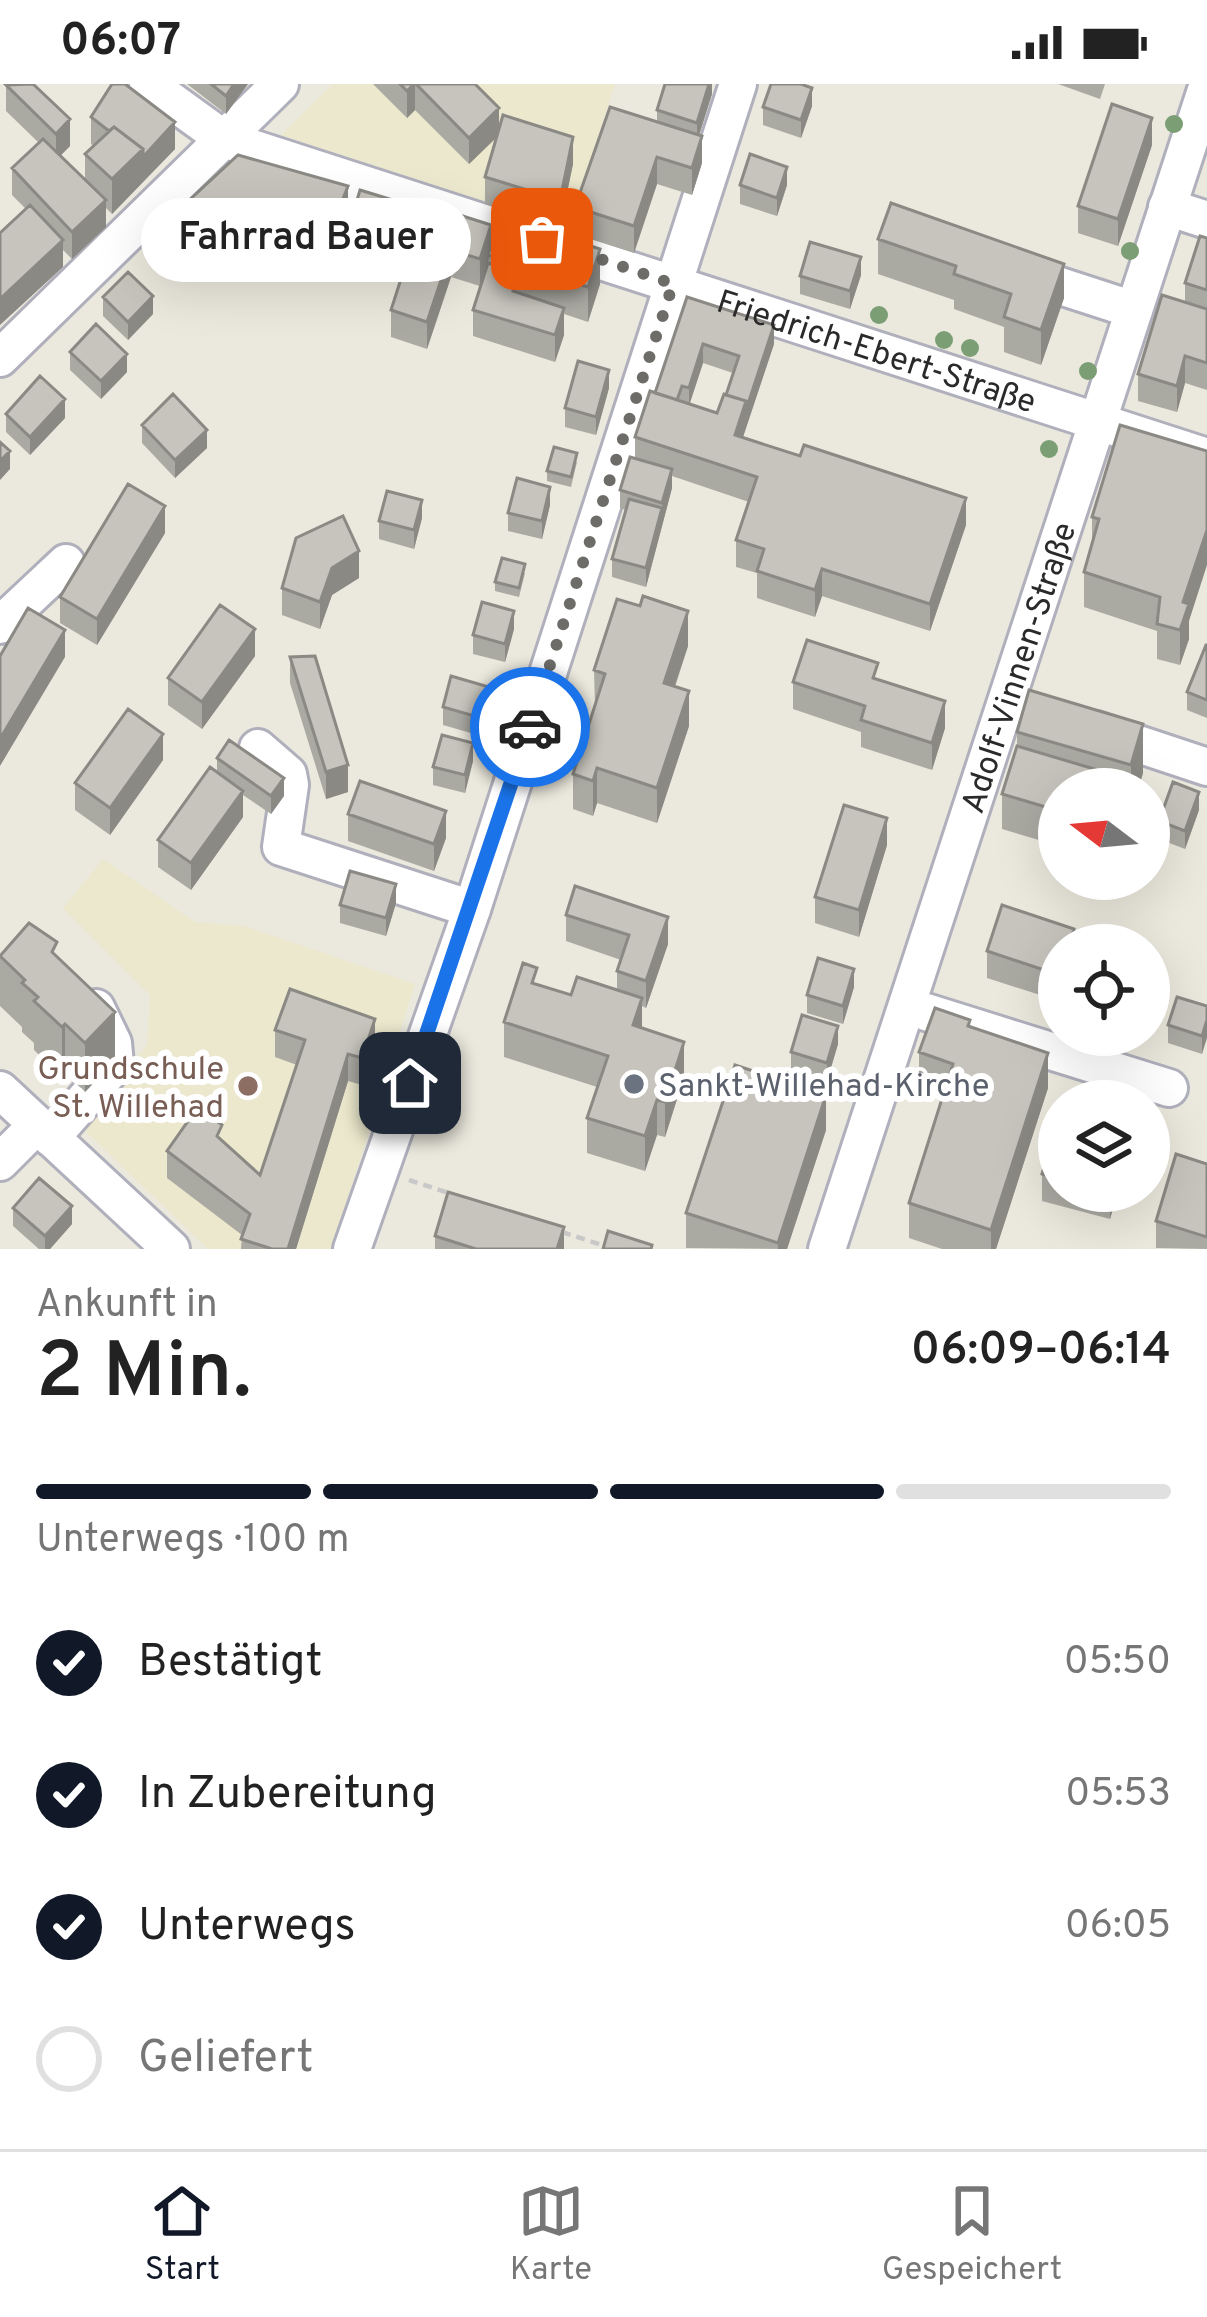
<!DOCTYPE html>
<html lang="de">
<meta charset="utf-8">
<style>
:root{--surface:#fff;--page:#f6f6f6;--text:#222;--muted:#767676;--line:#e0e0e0;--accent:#111827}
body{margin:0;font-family:Overpass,sans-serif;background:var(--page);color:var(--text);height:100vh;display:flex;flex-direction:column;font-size:45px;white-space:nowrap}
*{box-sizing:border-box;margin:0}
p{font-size:39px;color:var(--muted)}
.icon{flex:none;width:66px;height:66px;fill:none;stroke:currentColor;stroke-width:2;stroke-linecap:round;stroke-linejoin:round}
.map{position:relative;height:1165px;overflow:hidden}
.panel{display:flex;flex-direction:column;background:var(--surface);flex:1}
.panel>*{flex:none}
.needle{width:78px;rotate:286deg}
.controls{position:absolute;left:1038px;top:684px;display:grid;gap:24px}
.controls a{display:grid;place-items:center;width:132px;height:132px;border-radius:50%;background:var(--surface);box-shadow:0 12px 48px #0002;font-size:60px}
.pin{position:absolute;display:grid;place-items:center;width:102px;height:102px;color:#fff;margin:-51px;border-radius:24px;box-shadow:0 6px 18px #0006}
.courier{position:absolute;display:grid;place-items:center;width:120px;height:120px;margin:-60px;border:9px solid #1a73e8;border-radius:50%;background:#fff;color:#222;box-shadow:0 3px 15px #0007}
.bubble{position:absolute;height:84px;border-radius:42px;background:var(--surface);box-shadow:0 12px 48px #0002;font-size:39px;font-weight:600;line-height:84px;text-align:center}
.headline em{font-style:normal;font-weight:600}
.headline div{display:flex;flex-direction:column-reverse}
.headline{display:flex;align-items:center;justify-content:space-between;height:204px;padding:0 36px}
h1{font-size:78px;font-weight:600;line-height:90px}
.bar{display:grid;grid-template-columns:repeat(4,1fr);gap:18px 12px;align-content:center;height:144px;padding:0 36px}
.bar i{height:15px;border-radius:9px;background:var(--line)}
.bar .on{background:var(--accent)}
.bar p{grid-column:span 4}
ol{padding:0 36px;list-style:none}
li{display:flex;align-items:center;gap:36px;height:132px}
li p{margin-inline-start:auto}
li .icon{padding:12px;border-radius:50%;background:var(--accent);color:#fff;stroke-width:4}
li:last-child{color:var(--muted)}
li i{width:66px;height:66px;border:6px solid var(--line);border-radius:50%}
.status{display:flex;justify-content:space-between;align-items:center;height:84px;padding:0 60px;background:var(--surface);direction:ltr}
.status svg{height:33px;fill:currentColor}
.tab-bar{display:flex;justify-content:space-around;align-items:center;height:168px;border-top:3px solid var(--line);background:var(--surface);font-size:33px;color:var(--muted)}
.tab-bar a{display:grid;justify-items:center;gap:6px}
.tab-bar .on{color:var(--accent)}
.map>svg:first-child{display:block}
.education{fill:#ebe8cd}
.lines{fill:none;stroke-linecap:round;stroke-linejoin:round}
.minor-casing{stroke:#b0b0bd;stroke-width:42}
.path{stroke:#c8c8c8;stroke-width:4.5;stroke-dasharray:9 6;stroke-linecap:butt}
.minor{stroke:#fff;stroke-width:36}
.tree{fill:#7b9e74}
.wall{fill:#aaa9a2;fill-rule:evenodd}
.shaded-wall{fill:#8b8984}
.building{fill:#c6c4bc;stroke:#8b8984;stroke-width:3}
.done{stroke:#6e6c69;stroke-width:12;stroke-dasharray:0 21.6}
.route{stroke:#1a73e8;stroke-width:15}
.worship-dot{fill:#6b7280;stroke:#fff;stroke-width:4.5}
.education-dot{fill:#8d6e63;stroke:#fff;stroke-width:4.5}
.labels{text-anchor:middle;stroke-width:12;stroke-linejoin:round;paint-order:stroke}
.street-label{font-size:33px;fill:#2a2a2a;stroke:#fff}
.education-label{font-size:33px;fill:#785e54;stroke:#fff;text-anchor:end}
.worship-label{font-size:33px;fill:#5b616d;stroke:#fff;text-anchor:start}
</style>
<div class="status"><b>06:07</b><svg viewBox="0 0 49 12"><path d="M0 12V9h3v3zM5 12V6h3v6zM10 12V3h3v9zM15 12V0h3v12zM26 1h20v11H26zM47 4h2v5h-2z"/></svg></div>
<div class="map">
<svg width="1207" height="1165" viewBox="0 0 1207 1165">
<rect width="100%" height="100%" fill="#ebe8dd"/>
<path class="education" d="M333,0H615L569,147L281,51Z
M103,775L195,838L244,842L415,900L332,1165H208L80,1042L147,961L150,911L63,824Z"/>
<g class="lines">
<g class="minor-casing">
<g id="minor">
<path id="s1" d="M148,0L224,55L1207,373"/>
<path d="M1167,123L1207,136"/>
<path d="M1017,188L1134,226"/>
<path d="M0,274L280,0"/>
<path d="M0,541L66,479"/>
<path d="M1096,646L1207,683"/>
<path d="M258,664L288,690L290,701L281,763L472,825"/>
<path d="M926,928L1169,1004"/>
<path d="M0,1006L171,1165"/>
<path d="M51,1054L115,981L113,959L96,924"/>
<path d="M0,1078L37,1041"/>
<path d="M352,1165L472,825L738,0"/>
<path id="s2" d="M827,1165L1207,3"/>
</g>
</g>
<path class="path" d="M409,1096L449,1109
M562,1148L614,1165"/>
<use href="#minor" class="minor"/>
</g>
<g class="tree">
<circle cx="1174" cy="40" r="9"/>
<circle cx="1130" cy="167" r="9"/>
<circle cx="879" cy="231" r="9"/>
<circle cx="944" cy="256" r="9"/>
<circle cx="970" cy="264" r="9"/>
<circle cx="1088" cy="287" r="9"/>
<circle cx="1049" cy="365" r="9"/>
</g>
<path class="wall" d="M187,0H248L226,30Z
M373,0H475L499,44L573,80L560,142L485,120V93L497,53L469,80L415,26L407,34Z
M712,0V10L699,52L702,79L692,111L657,100L634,169L575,150V123L657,38V26Z
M1058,0H1105L1100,15Z
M6,1L70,62L60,72L85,97V70L94,62L91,60V33L175,65L112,130L106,124V143L72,175L63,166V183L26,125L12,111V84L39,59L6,27Z
M812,22L801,54L763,41V23Z
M1152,61L1118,162L1078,149V122Z
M238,71L348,120L332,162L249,137L201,184L170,153V134Z
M740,101H787L777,132L740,120Z
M425,120L491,163L600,200L588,238L564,230V251L555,278L473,252V226L488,175L480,202L451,193L427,265L391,253V226Z
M406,138L396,171L350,158V139Z
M1207,154V224L1185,217V199Z
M878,155L1064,214L1041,281L1004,268V243L954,225V216L878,190Z
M861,191L850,225L800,210V192Z
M103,213L153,230L128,256L103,232Z
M687,213L774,260L743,353L966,441L930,547L822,512L815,533L757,514V489L736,483V456L749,418L672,392V404L646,503L612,493V475L626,426L620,424V406L635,375V353L655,309ZM703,279L733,289L726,311L717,329L689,320Z
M1207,225V306L1185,299L1177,328L1138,317V290Z
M70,268L127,288L101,315L70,286Z
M609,304L596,351L565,343V324Z
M6,330L65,334L30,371L6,348Z
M142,341L207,364L175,394L142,359Z
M1120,341L1189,537V555L1180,581L1157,575V547L1084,523V488L1092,459V433Z
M577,378L571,403L547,397V387Z
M550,421L542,455L508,447V429Z
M422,434L414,465L379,455V437Z
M165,449L97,561L60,539V513Z
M525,489L519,513L495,507V498Z
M359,494L332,511L320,545L282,531V504Z
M514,545L505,578L473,570V551Z
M1207,561V634L1187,626V608Z
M688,562L675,603L689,642L657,739L597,719L593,732L573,725V690L595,622L594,586Z
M255,572L202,645L168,621V594Z
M290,573L348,708L326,715L290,599Z
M878,595L945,644L932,686L861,663V648L793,625V598Z
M1029,606L1143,689L1138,705H1059V762L1002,745V710L1017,662V648Z
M489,621L481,652L443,641V623Z
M217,674L284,712L271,730L243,711V733L191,806L158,783V756L217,688Z
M163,676L110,751L75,726V699Z
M473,677L465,709L433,701V683Z
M1199,726L1185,765L1159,755V737Z
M348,730L446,754L434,787L348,757Z
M1149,737L1157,758L1153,772L1149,770Z
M887,761L859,853L815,839V813Z
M396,819L386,852L340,839V821Z
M1002,821L1074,845V861H1059V917L987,894V867Z
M566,831L668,860L646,924L642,922V944L684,993L665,1053L657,1051L645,1087L587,1069V1034L597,1003L504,973V938L537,900L571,911L617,906V887L621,876L566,857Z
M0,870L57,873L115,977L85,1008L65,989L62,993L34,966V959L22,948V943L0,922Z
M854,903L843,940L807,929V911Z
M1207,922L1202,970L1168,959V941Z
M970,943L1048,1004L996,1165H942L909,1154V1119L943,1011L919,1003V968Z
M275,946L375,962L362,1001L348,997L296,1165H241L242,1151L167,1094V1067L222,1057L260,1091L297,981L275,973Z
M838,960L827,997L791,986V968Z
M1059,1044V1107H1118L1110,1135L1042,1117V1090Z
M826,1046L787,1165L686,1164V1129Z
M1207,1080V1165L1156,1164V1137Z
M13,1124L72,1140L50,1165H39L13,1142Z
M435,1152L564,1165H435Z"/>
<path class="shaded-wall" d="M234,0H248L226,30V12Z
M415,0V26L407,34V7Z
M709,0H712V10L697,57V39Z
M812,4V22L801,54V36Z
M499,24V51L469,80V54Z
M1152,34V61L1118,162V135Z
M70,35V62L56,76V50Z
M175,38V65L112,130V95L143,65Z
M702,52V79L692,111V84Z
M573,53V80L560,142V116Z
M657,73V100L634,169V142Z
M787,83V101L777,132V114Z
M348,102V120L332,162V143Z
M106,116V143L72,175V148Z
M249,119V137L201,184V166Z
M406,120V138L396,171V153Z
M491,141V168L480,202V175Z
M63,156V183L0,241V215Z
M600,165V200L588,238V203Z
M451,166V193L427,265V238Z
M861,173V191L850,225V207Z
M1064,180V214L1041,281V246Z
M153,212V230L128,256V238Z
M564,224V251L555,278V251Z
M774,241V260L735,377V351Z
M703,260V279L689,322V304Z
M127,270V288L101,315V297Z
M1185,272V299L1177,328V302Z
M609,286V304L596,351V333Z
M65,315V334L30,371V353Z
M207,346V364L175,394V376Z
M10,367V385L0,396V377Z
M672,385V404L646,503V484Z
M550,403V421L542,455V437Z
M966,414V441L930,547V520Z
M422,416V434L414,465V446Z
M165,422V449L97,561V535Z
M1207,446V481L1189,537V555L1180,581V546L1183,518Z
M359,467V494L332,511L320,545V518L332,484Z
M822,485V512L815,533V506Z
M514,527V545L505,578V560Z
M688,527V562L664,634V599Z
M255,545V572L202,645V618Z
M65,546V573L0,682V655Z
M489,603V621L481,652V634Z
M689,607V642L657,739V704Z
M945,617V644L932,686V659Z
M1143,640V689L1138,705H1128L1131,696V681Z
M163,650V676L110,751V724Z
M473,659V677L465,709V691Z
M348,681V708L326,715V688Z
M597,684V719L593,732V697Z
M284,694V712L271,730V712Z
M243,707V733L191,806V779Z
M1199,708V726L1185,765V747Z
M446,727V754L434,787V760Z
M887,734V761L859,853V826Z
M1157,740V758L1153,772V754Z
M396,800V819L386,852V834Z
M668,833V860L646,924V897Z
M854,885V903L843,940V922Z
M642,914V949L633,941Z
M115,928V977L85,1008V959Z
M375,935V962L362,1001V974Z
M1207,936V954L1202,970V952Z
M65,940V989L62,993V943Z
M838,942V960L827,997V979Z
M684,958V993L665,1053V1018Z
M1048,969V1004L996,1165H991V1146Z
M348,970V997L296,1165H288Z
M826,1011V1046L787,1165H778V1159Z
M657,1016V1051L645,1087V1052Z
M1110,1107H1118L1110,1135Z
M72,1122V1140L50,1165H45V1152Z
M564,1143V1165H557Z"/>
<path class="building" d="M33,0L70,35L56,50L6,1Z
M112,0H125L175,38L143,73V65L114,43L109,47L91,33Z
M211,0H234L226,12Z
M400,0H414L407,7Z
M416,0H475L499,24L469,54Z
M665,0H709L697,39L657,26Z
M771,0H801L812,4L801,36L763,23Z
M1112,20L1152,34L1118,135L1078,122Z
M610,23L702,52L692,84L657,73L634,142L575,123Z
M503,31L573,53L560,116L485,93Z
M114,43L143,65L112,95L85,70Z
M43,55L106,116L72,148L12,84Z
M750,70L787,83L777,114L740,101Z
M238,71L348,102L332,143L249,119L201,166L170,134Z
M360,106L406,120L396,153L350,139Z
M891,119L1064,180L1041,246L1004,233L1011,210L954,190L956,182L878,155Z
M425,120L491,141L480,175L451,166L427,238L391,226Z
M30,121L63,156L0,215V149Z
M500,133L600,165L588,203L488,171Z
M1200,152L1207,154V206L1185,199Z
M810,158L861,173L850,207L800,192Z
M488,179L519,189L513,207L564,224L555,251L473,226Z
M128,188L153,212L128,238L103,213Z
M1162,211L1207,225V279L1185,272L1177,302L1138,290Z
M687,213L774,241L746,326V317L726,311L739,272L703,260L689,304L682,302L677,316L655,309Z
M96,240L127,270L101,297L70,268Z
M578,277L609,286L596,333L565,324Z
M40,292L65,315L30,353L6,330Z
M650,307L717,329L724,310L746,317L735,351L800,372L804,361L966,414L930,520L822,485L815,506L757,487L764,465L736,456L757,393L635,353Z
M173,310L207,346L175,376L142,341Z
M1120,341L1207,367V446L1183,518L1189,520L1180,546L1157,540L1160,513L1084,488L1099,435L1092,433Z
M0,358L10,367L0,377Z
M554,363L577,369L571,393L547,387Z
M630,373L672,385L662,419L620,406Z
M517,394L550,403L542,437L508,429Z
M128,400L165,422L97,535L60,513Z
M387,407L422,416L414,446L379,437Z
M629,415L662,424L646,484L612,475Z
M343,432L359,467L332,484L320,518L282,504L296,454Z
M502,474L525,480L519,504L495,498Z
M643,512L688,527L664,599L689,607L657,704L597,684L593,697L573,690L605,590L594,586L617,515L640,522Z
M482,518L514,527L505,560L473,551Z
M220,521L255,545L202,618L168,594Z
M28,524L65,546L0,655V572Z
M807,556L878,579L873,594L945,617L932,659L861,636L865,622L793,598Z
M1206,561H1207V616L1187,608Z
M315,572L348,681L326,688L290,573Z
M451,592L489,603L481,634L443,623Z
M1029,606L1143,640L1131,681L1017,648Z
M128,625L163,650L110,724L75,699Z
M442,651L473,659L465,691L433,683Z
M229,656L284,694L271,712L217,674Z
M1017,662L1131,696L1128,705H1059V727L1002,710Z
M210,683L243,707L191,779L158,756Z
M360,697L446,727L434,760L348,730Z
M1173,698L1199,708L1185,747L1159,737Z
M844,721L887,734L859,826L815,813Z
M1149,737L1157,740L1153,754L1149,752Z
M350,787L396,800L386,834L340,821Z
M575,802L668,833L646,897L617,887L629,851L566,831Z
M1002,821L1074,845L1069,861H1059V891L987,867Z
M29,839L57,858L52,868L115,928L85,959L65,940L62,943L34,917L38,913L22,899L25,896L0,872Z
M818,874L854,885L843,922L807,911Z
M523,879L537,884L532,899L571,911L577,893L642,914L633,941L684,958L665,1018L657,1016L645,1052L587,1034L608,972L504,938Z
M290,905L375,935L362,974L348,970L288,1165H272L241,1155L250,1130L167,1067L198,1023L222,1041L217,1052L260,1091L305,956L275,946Z
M1177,913L1207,922V936L1202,952L1168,941Z
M935,924L970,936L968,942L1048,969L991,1146L909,1119L953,980L919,968Z
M802,931L838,942L827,979L791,968Z
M735,981L826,1011L778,1159L686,1129Z
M1056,1043L1059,1044V1095L1042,1090Z
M1176,1070L1207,1080V1153L1156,1137Z
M39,1094L72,1122L45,1152L13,1124Z
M448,1108L564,1143L557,1165H476L435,1152Z
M608,1147L652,1161L651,1165H603Z"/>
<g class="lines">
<path class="done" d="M530,643L673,200L542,155"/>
<path class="route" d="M410,999L530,643"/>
</g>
<circle class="worship-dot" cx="634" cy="1000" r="12"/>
<circle class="education-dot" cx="248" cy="1002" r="12"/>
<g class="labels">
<g class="street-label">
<text dy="12" stroke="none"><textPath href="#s1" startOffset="780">Friedrich-Ebert-Straße</textPath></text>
<text dy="12" stroke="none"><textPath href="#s2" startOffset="612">Adolf-Vinnen-Straße</textPath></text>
</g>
<g class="education-label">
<text x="224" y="995">Grundschule<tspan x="224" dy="38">St. Willehad</tspan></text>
</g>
<g class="worship-label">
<text x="658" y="1012">Sankt-Willehad-Kirche</text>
</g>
</g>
</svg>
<div class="controls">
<a><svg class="needle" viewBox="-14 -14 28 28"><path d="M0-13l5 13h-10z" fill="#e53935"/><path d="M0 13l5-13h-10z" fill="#767676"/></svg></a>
<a><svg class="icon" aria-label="locate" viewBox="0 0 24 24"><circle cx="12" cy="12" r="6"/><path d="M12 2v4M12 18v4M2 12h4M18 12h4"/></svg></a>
<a><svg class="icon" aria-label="layers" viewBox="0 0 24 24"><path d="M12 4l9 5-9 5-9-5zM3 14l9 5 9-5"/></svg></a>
</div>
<div class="pin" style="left:542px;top:155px;background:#ea580c"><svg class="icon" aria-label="bag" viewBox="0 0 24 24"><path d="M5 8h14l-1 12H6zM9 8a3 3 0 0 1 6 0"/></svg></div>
<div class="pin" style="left:410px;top:999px;background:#1f2937"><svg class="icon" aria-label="home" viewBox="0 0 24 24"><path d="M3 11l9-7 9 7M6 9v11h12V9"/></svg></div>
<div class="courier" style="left:530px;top:643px"><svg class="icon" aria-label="car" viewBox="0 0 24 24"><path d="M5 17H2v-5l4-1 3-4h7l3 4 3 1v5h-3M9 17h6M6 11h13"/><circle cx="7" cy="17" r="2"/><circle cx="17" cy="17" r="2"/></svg></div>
<div class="bubble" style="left:141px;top:114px;width:330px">Fahrrad Bauer</div>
</div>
<section class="panel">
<div class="headline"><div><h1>2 Min.</h1><p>Ankunft in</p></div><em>06:09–06:14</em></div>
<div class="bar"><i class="on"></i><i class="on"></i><i class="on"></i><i></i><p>Unterwegs · 100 m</p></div>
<ol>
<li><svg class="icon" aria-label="check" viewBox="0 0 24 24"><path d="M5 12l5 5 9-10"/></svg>Bestätigt<p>05:50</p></li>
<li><svg class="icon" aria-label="check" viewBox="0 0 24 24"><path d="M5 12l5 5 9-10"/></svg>In Zubereitung<p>05:53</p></li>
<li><svg class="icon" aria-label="check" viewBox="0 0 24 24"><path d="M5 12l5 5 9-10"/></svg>Unterwegs<p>06:05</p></li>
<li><i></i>Geliefert</li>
</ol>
</section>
<nav class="tab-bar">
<a class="on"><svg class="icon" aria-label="home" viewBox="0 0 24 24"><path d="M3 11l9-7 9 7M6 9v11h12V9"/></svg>Start</a>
<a><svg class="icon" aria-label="map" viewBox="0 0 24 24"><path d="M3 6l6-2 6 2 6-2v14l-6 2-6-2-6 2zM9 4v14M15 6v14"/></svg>Karte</a>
<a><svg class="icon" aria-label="saved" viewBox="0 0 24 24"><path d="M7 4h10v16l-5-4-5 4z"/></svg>Gespeichert</a>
</nav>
